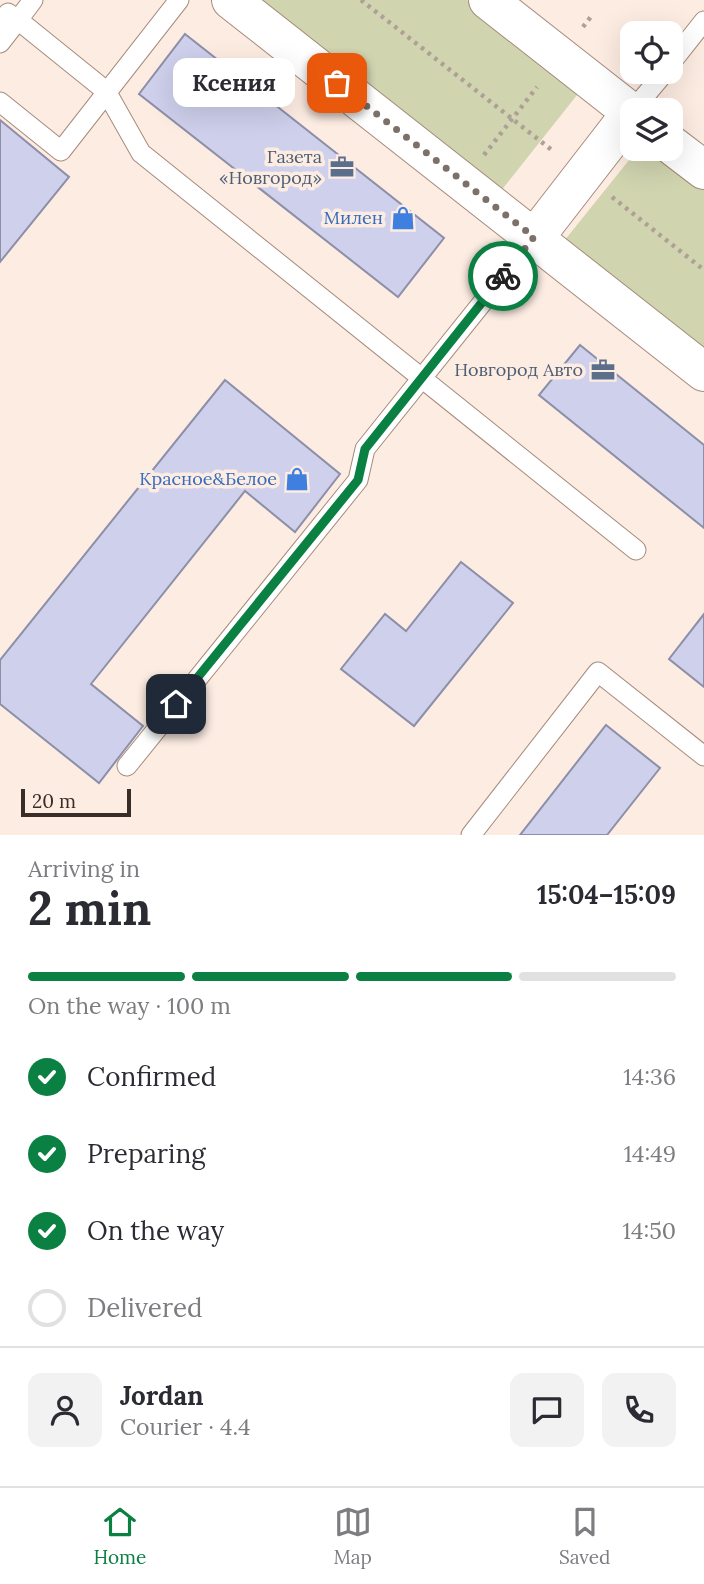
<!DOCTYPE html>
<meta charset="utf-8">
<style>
:root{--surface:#fff;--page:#f2f2f3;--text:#2b2b33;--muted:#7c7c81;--line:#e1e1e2;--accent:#0b8043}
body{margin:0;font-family:Lora,serif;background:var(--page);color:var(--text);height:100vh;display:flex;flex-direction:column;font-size:26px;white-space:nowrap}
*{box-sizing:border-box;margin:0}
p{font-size:23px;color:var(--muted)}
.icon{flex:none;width:38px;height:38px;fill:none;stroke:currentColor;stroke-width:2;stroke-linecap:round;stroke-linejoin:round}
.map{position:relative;height:835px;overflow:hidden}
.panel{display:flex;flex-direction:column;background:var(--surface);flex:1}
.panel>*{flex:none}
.buttons{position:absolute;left:620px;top:21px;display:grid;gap:14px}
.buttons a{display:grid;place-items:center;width:63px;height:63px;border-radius:14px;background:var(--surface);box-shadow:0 7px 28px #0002;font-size:35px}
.scale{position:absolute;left:21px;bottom:18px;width:110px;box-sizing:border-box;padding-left:7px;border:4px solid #382e27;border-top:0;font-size:19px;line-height:24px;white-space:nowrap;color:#382e27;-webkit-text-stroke:5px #fdece2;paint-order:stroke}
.pin{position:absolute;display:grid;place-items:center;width:60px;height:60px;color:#fff;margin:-30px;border-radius:14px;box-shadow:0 4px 10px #0006}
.courier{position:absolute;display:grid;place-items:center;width:70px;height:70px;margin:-35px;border:5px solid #0b8043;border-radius:50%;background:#fff;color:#222;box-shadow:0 2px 9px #0007}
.bubble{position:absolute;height:49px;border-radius:14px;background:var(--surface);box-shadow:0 7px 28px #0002;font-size:23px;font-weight:700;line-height:49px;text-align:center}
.headline em{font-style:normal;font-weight:700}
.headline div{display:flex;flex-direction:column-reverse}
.headline{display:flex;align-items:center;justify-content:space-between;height:119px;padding:0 28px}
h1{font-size:46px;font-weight:700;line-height:52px}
.bar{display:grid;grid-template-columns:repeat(4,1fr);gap:10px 7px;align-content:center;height:84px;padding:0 28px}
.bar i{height:9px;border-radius:5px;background:var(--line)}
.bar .current{background:var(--accent)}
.bar p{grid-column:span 4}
.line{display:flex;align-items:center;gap:18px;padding:0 28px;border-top:2px solid var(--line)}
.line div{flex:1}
.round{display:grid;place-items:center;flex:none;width:74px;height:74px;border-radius:14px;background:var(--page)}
ol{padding:0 28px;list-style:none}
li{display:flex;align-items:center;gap:21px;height:77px}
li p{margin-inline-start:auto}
li .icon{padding:7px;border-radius:50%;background:var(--accent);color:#fff;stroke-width:4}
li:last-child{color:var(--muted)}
li i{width:38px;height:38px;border:4px solid var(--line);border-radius:50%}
.dock{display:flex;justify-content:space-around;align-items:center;height:98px;border-top:2px solid var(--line);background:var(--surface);font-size:19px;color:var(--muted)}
.dock a{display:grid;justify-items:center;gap:4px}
.dock .current{color:var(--accent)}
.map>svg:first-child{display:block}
.green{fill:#d0d4af}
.building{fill:#ced0ec;stroke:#8d8ea8;stroke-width:2}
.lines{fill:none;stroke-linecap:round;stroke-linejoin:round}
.service-casing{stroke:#a58b7b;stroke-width:21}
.secondary-casing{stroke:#a58b7b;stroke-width:40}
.path{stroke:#aea097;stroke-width:4.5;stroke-dasharray:3.5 5;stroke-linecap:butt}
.service{stroke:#fff;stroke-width:19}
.secondary{stroke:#fff;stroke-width:38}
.done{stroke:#7d7068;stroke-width:7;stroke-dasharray:0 12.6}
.route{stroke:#0b8043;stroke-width:9}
.labels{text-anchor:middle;stroke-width:7;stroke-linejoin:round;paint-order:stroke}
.service-label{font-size:18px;fill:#4e5e75;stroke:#fdece2;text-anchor:end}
.shop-label{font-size:18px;fill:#366cbe;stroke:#fdece2;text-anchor:end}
</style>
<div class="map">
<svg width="704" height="835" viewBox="0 0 704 835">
<rect width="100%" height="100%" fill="#fdece2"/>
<path class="green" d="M256,0H467L581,90L500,192Z
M638,149H655L704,188V360L560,246Z"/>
<path class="building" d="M185,34L444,238L398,297L139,94Z
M0,120L69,177L0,262Z
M580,345L704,445V528L539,395Z
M225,380L340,474L295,532L245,491L91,684L143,726L99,783L0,704V660Z
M461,562L513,603L414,726L341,669L385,614L406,631Z
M704,614V687L669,659Z
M606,725L660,768L607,835H520Z"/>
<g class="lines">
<g class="service-casing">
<path id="service" d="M8,13L18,20L33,0
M0,18L18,20L106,91L141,153L636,550
M0,43L18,20
M670,64L704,21
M0,102L61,151L179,0
M633,110L665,72
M127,766L358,480L365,449L535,237
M471,835L598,672L704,756"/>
</g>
<g class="secondary-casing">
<path id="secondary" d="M231,0L704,372
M488,0L632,113
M670,144L704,170
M535,237L631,113"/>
</g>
<path class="path" d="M361,0L553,151
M583,27L593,14
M484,155L537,87
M612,197L704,270"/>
<use href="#service" class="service"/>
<use href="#secondary" class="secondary"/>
</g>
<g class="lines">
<path class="done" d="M337,83L534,237L503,276"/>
<path class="route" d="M176,704L358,480L365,449L503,276"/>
</g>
<defs>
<g id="office-bare" transform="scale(1.89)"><path d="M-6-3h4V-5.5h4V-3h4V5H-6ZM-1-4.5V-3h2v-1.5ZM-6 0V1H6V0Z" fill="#5c6f8a" stroke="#fdece2" stroke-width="2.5" paint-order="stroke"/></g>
<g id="shop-bare" transform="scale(1.89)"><path d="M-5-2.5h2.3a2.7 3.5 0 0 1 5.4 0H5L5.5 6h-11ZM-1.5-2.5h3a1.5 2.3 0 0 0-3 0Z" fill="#3f7fe0" stroke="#fdece2" stroke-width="2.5" paint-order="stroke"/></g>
</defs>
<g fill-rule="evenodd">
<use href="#office-bare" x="342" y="167"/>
<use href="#shop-bare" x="403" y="218"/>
<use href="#office-bare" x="603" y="370"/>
<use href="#shop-bare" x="297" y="479"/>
</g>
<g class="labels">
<g class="service-label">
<text x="322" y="163">Газета<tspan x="322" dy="21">«Новгород»</tspan></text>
<text x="583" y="376">Новгород Авто</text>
</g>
<g class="shop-label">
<text x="383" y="224">Милен</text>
<text x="277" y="485">Красное&amp;Белое</text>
</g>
</g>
</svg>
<div class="buttons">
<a><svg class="icon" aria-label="locate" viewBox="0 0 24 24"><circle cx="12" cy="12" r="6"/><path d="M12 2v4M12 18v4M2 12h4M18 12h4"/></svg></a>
<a><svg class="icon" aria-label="layers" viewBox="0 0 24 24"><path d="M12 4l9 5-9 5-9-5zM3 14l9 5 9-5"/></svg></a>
</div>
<div class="scale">20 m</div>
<div class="pin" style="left:337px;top:83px;background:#ea580c"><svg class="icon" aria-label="bag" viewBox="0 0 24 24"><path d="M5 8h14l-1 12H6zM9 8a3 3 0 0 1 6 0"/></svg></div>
<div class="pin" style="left:176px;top:704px;background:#1f2937"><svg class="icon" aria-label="home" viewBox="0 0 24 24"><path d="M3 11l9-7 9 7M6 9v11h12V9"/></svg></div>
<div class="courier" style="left:503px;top:276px"><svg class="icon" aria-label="bike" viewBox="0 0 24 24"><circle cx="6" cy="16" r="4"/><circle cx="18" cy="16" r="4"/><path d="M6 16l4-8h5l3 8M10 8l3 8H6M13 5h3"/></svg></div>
<div class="bubble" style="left:173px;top:58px;width:122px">Ксения</div>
</div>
<section class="panel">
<div class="headline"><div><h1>2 min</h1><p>Arriving in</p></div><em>15:04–15:09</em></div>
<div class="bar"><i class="current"></i><i class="current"></i><i class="current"></i><i></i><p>On the way · 100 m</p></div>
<ol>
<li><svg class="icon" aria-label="check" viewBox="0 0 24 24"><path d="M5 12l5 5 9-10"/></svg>Confirmed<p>14:36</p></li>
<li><svg class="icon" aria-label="check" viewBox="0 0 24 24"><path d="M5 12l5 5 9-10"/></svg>Preparing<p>14:49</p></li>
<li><svg class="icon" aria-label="check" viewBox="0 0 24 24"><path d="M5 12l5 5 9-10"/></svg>On the way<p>14:50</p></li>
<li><i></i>Delivered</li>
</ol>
<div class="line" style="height:126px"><a class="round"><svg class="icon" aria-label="person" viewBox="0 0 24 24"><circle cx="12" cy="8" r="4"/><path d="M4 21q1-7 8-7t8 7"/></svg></a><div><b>Jordan</b><p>Courier · 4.4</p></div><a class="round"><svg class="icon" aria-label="chat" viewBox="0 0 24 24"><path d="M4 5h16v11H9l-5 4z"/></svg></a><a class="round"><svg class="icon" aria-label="phone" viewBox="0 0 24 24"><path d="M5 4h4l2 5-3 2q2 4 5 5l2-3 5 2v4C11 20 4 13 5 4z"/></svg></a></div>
</section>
<nav class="dock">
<a class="current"><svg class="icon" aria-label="home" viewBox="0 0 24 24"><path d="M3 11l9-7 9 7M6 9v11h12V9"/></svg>Home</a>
<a><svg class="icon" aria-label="map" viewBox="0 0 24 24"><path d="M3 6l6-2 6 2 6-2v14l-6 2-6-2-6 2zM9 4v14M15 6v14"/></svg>Map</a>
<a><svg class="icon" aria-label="saved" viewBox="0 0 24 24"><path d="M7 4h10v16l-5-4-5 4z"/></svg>Saved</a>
</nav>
